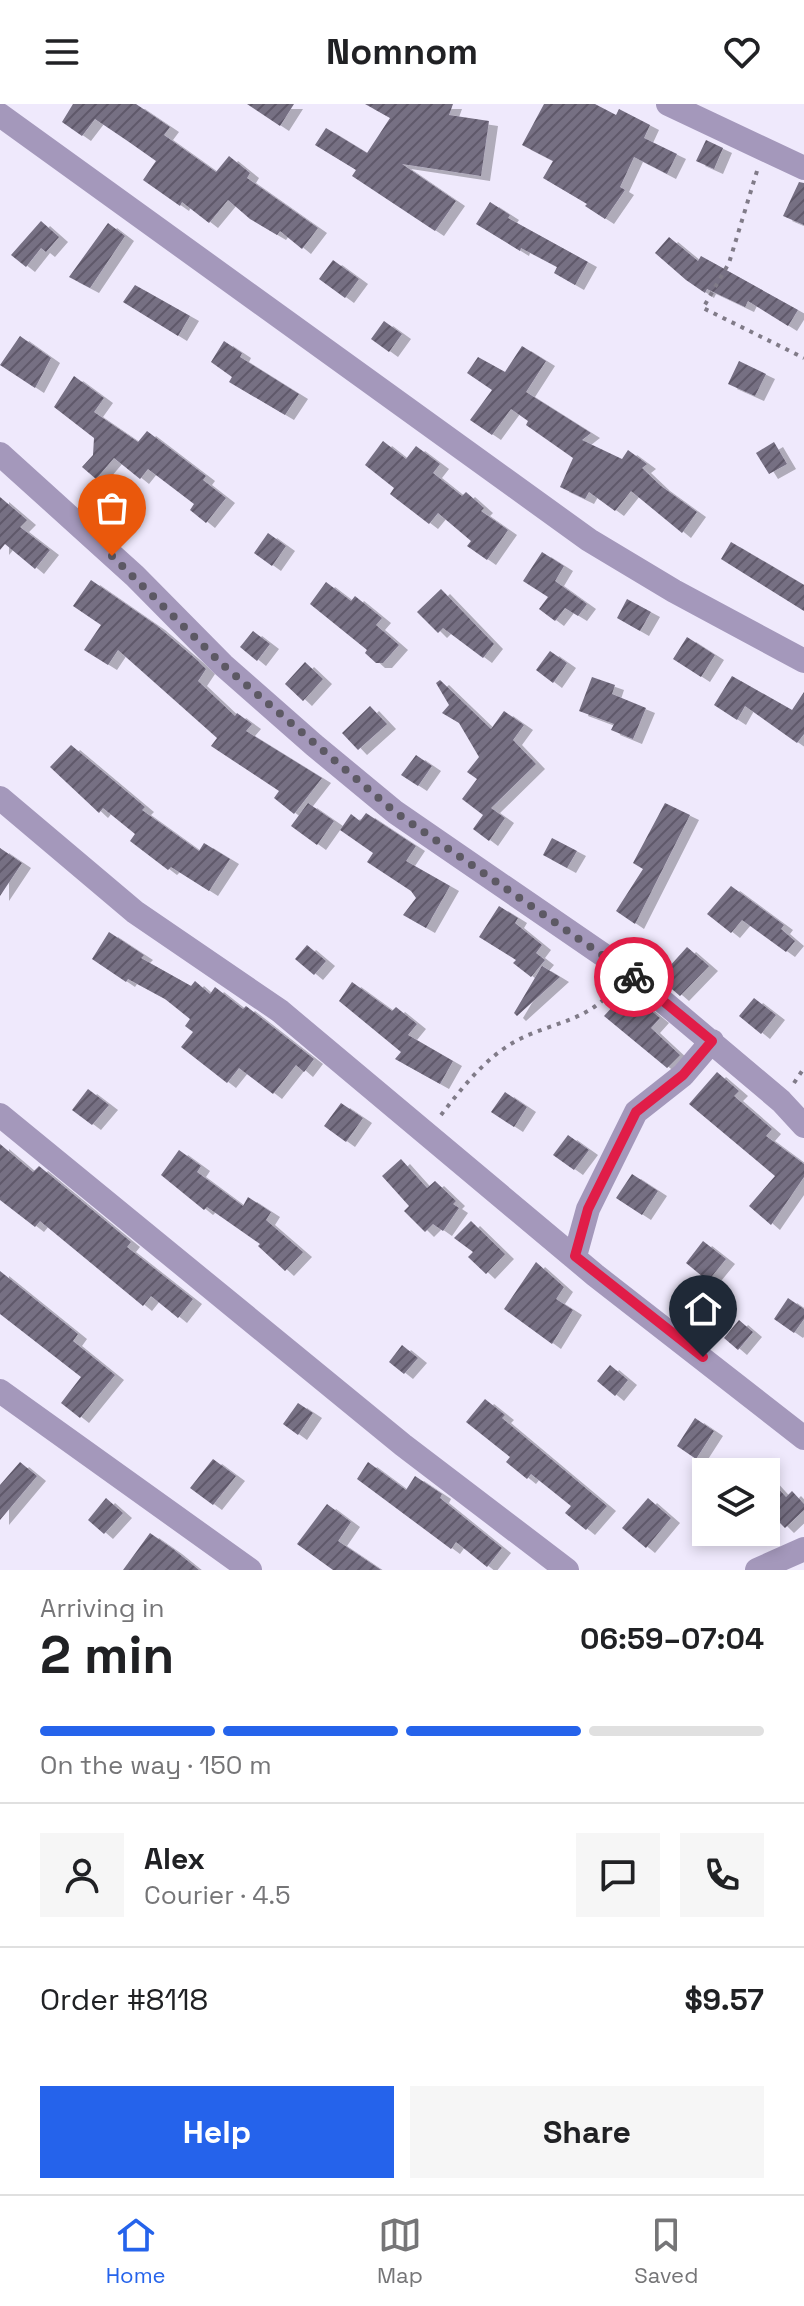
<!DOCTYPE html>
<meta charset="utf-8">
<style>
:root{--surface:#fff;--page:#f6f6f6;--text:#202124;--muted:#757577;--line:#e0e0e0;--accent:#2563eb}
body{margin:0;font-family:"Space Grotesk",sans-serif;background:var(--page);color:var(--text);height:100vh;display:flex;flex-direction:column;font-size:30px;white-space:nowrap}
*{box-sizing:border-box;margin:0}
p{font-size:26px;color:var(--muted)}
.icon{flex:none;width:44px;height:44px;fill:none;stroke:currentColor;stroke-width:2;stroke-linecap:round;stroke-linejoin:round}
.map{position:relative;height:1466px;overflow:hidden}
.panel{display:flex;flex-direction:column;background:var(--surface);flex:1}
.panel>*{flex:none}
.fabs{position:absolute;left:692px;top:1354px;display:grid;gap:16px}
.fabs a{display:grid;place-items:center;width:88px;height:88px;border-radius:0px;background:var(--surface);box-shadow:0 4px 12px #0003;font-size:40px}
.pin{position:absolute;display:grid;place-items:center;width:68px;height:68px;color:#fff;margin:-82px -34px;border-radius:50% 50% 50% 0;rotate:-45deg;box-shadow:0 0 8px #0007}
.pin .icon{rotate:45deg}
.courier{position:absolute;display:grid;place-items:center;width:80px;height:80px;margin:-40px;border:6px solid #e11d48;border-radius:50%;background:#fff;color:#222;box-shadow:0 2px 10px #0007}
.summary em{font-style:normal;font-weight:800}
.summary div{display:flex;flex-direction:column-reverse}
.summary{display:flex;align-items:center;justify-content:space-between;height:136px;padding:0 40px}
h1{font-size:52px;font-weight:800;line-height:60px}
.bar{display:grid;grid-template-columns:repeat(4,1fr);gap:12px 8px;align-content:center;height:96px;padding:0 40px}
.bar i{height:10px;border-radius:6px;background:var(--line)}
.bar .on{background:var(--accent)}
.bar p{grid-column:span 4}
.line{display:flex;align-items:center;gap:20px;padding:0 40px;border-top:2px solid var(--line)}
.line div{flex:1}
.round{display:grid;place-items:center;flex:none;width:84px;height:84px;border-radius:0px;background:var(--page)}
.button{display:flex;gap:16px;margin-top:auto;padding:16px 40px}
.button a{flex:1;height:92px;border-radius:0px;background:var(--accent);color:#fff;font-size:32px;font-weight:800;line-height:92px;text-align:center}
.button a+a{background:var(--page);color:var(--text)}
header{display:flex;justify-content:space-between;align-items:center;height:104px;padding:0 40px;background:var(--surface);font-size:36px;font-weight:800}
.tab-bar{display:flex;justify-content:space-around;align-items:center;height:112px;border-top:2px solid var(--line);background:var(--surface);font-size:22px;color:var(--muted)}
.tab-bar a{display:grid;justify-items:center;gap:4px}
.tab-bar .on{color:var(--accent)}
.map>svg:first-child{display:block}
.building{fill:url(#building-hatch);filter:url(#shadow)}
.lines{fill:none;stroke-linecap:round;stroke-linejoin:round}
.path{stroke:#807b88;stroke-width:4;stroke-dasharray:4 6;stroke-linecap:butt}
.minor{stroke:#a498bb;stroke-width:24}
.done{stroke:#5d5964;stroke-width:8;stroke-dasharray:0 14.4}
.route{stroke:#e11d48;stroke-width:10}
</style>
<header><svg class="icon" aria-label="menu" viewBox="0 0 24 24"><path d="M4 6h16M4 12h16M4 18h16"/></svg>Nomnom<svg class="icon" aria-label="heart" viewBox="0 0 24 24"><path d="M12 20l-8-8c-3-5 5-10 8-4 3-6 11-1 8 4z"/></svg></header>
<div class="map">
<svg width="804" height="1466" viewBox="0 0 804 1466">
<defs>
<pattern id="building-hatch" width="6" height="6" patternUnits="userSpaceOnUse" patternTransform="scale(2)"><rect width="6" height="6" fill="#766f83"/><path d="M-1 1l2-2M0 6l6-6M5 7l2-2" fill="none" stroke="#5f596a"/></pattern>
<filter id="shadow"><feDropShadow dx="9" dy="5" stdDeviation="0" flood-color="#0004"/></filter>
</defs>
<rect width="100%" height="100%" fill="#efe9fc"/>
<path class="building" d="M73,0H136L170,23L164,31L216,68L229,52L250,69L247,74L318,124L302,145L280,127L277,131L250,115L228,96L209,119L182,98L180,102L143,76L156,57L129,38L95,15L82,32L62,18Z
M247,0H294L280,22Z
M365,0H453L449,11L489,17L481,72L402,60L456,97L435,127L352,72L356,66L315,41L326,24L367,49L390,14Z
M544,0H595L616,11L619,5L650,21L644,34L677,50L667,70L634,53L620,83L625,86L605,115L585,102L587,100L543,74L553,57L522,41Z
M706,36L723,44L714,65L696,57Z
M799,78L804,79V121L783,112Z
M490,98L510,111L508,114L588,158L575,181L554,169L557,163L521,144L520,147L476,120Z
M41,117L59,133L46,148L41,144L26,163L11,151Z
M108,119L125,132L90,184L69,173Z
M669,133L698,157L701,152L798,206L788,222L748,197L745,203L707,185L705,189L686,176L655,149Z
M333,156L359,175L345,194L319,175Z
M135,181L190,212L178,232L123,198Z
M384,217L402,230L389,248L371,235Z
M20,232L51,254L35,284L0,261Z
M224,237L242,249L240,253L299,290L285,311L229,278L232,273L211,258Z
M522,242L546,257L526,288L591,329L582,336L622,355L628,346L647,360L642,364L661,382L697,408L682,429L631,387L615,407L589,388L585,395L560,383L573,354L526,321L528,317L511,305L492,331L470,316L492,286L467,269L478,253L505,268Z
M739,257L766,270L755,292L728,280Z
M74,272L104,294L94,308L138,338L147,327L206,372L203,376L226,394L206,419L190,406L194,400L148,365L140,375L114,354L96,375L82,363L93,351L94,334L54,303Z
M383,337L406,355L416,342L440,360L433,369L462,392L466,388L484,404L481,407L508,426L487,456L467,442L471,437L438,409L429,420L390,390L394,384L365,361Z
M774,338L787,360L769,370L756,349Z
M0,393L27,416L20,423L50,446L35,465L5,440L0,446Z
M268,429L286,442L272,462L254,449Z
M731,438L804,481V507L721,455Z
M542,448L564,462L555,477L587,500L578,512L565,504L555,517L539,505L548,493L523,477Z
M91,476L156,521L197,556L206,565L198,577L235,612L237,609L252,620L246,627L322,674L294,710L274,694L279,687L211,642L217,634L118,546L108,561L84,546L101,521L73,502Z
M326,478L351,497L355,492L382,514L376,521L399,541L383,559H376L365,549L367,546L310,500Z
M441,485L494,540L483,554L443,524L438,529L417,508Z
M627,495L651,508L640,527L617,514Z
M253,527L270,540L257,557L240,543Z
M687,533L715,551L701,573L673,555Z
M550,547L567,559L553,579L536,566Z
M305,558L323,575L303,597L285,580Z
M732,572L792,606L804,588V630L797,639L745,602L737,616L714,601Z
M592,573L615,581L612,590L646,604L633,635L611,626L614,620L579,607Z
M440,576L491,625L504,607L524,621L513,636L536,660L491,704L505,714L489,737L473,725L483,711L462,695L477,675L467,668L479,653L459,619L442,609L449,601L436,579Z
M370,602L387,620L358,646L342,629Z
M71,641L145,703L142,706L199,747L204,739L230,755L209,787L171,763L168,766L130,737L135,730L103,704L99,709L50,663Z
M416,651L432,662L418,682L401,671Z
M308,699L334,717L317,741L291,722Z
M665,699L690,711L635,820L616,807L643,765L633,759Z
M366,709L416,742L406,757L450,782L426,824L403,811L416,794L411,787L367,758L373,749L340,726L351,710L360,717Z
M552,734L577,747L567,764L543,751Z
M0,744L22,759L0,792Z
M731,782L784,821L781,825L795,837L786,848L742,816L731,829L707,810Z
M499,802L518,814L515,819L542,841L536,849L545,856L531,873L513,859L516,856L479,833Z
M109,828L144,851L141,854L191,882L195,877L210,890L215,883L243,905L246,902L314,955L304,968L296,961L273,990L239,964L227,979L181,943L193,928L185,922L190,915L165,895L128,875L126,878L92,855Z
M307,841L326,857L314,871L295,855Z
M687,843L709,862L680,892L659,874Z
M542,862L560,873L517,912L514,909Z
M352,878L392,907L396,903L417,920L408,931L453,957L440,980L395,955L401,948L339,897Z
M627,887L660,914L651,924L680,951L667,964L604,912Z
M754,894L776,911L761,930L739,912Z
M717,968L739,987L734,992L772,1025L766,1032L804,1060V1073L771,1121L749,1102L775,1072L689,1000Z
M88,985L109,1001L92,1021L72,1006Z
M505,988L527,1003L514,1023L491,1008Z
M341,999L363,1014L346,1038L324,1022Z
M568,1031L589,1046L574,1066L553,1051Z
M0,1040L33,1068L39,1062L131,1138L127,1143L193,1195L178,1214L151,1192L143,1202L40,1117L35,1123L0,1096Z
M179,1046L201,1062L197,1068L243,1102L248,1093L271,1108L266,1116L303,1148L285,1167L258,1142L260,1140L207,1103L204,1106L161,1071Z
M401,1055L427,1084L435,1077L456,1097L453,1100L459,1104L443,1127L433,1120L425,1128L404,1107L409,1102L382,1072Z
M632,1070L658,1087L642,1111L616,1094Z
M471,1117L505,1150L486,1170L468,1153L473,1148L454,1134Z
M703,1137L726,1155L708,1177L686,1159Z
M536,1158L564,1183L556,1195L573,1206L552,1240L504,1205Z
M0,1167L78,1230L73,1237L115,1271L80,1314L61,1299L81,1273L0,1210Z
M788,1194L804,1205V1215L794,1229L774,1215Z
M739,1216L753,1228L738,1246L724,1234Z
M402,1241L418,1254L404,1270L389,1258Z
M610,1261L628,1276L615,1292L597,1277Z
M485,1295L505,1311L502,1314L607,1402L586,1426L565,1409L571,1402L531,1370L527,1375L506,1358L510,1353L466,1318Z
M298,1299L313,1309L298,1331L283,1320Z
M695,1314L714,1327L696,1355L677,1342Z
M213,1355L236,1372L213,1401L190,1384Z
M20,1358L37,1372L0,1416V1381Z
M368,1358L406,1386L415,1372L442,1390L440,1394L502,1444L487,1463L456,1438L451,1445L357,1375Z
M766,1371L786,1393L792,1387L804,1400V1406L785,1424L766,1405Z
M106,1394L123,1409L104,1430L88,1416Z
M648,1394L671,1414L646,1444L622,1424Z
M327,1400L351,1418L338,1437L381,1466H333L297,1440Z
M150,1429L173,1445L199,1466H123Z"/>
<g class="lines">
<path class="path" d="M757,67L729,159L703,204L804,254
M794,979L804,964
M441,1011C462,984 485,954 516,937C551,918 585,919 614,885"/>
<path class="minor" d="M668,0L804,64
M0,11L589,436L674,487L804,557
M0,350L135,472L223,561L314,641L395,708L628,868L781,997L804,1022
M0,694L135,808L280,907L595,1171L804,1334
M0,1011L403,1341L567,1466
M575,1152L588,1105L636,1008L683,971L712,937
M0,1287L250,1466
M757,1466L804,1445"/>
</g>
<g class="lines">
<path class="done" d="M112,452L223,561L395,708L634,873"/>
<path class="route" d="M634,873L712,937L683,971L636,1008L588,1105L575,1152L703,1253"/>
</g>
</svg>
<div class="fabs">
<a><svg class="icon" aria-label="layers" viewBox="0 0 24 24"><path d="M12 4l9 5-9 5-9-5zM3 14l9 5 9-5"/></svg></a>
</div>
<div class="pin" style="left:112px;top:452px;background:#ea580c"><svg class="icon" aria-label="bag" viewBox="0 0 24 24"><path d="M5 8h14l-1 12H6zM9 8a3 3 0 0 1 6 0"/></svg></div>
<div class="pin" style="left:703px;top:1253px;background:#1f2937"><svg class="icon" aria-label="home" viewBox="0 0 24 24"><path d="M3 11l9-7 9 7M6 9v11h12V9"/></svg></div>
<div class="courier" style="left:634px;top:873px"><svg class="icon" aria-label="bike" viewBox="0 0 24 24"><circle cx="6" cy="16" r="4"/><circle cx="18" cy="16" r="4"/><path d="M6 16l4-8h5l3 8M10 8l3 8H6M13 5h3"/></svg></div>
</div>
<section class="panel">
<div class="summary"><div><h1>2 min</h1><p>Arriving in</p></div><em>06:59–07:04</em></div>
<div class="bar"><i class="on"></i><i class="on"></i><i class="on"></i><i></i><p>On the way · 150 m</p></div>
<div class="line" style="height:144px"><a class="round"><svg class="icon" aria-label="person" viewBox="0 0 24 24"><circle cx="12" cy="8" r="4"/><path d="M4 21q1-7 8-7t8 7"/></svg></a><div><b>Alex</b><p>Courier · 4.5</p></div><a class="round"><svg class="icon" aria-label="chat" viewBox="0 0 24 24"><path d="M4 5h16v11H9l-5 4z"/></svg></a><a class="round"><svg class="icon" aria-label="phone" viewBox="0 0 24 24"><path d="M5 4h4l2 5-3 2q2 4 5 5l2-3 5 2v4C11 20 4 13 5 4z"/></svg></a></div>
<div class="line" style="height:104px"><div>Order #8118</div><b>$9.57</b></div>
<div class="button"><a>Help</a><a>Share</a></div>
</section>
<nav class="tab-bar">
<a class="on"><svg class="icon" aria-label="home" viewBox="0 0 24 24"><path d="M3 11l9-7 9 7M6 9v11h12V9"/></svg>Home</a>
<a><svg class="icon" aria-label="map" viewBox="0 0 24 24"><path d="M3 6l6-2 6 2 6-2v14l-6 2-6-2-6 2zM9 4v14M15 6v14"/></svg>Map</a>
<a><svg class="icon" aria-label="saved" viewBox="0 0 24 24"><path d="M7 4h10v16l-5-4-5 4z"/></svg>Saved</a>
</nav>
